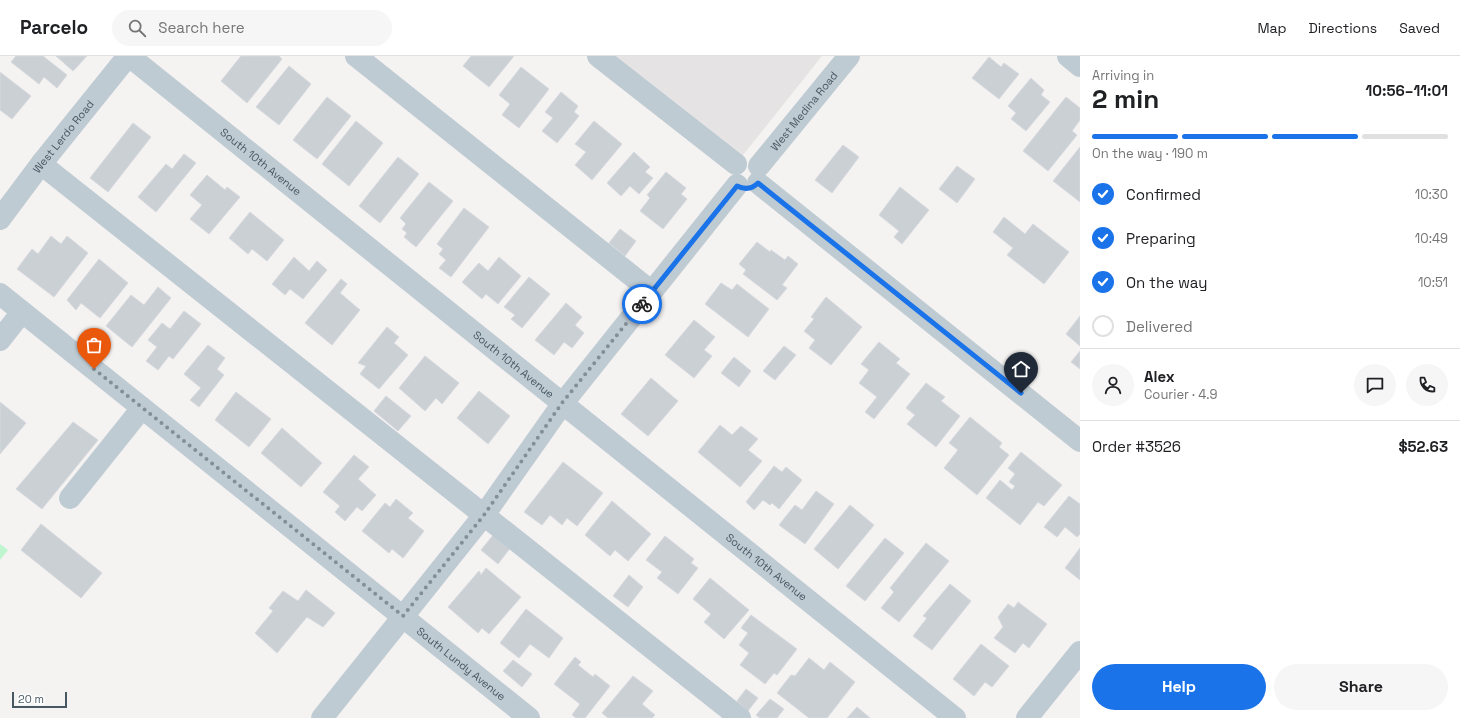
<!DOCTYPE html>
<meta charset="utf-8">
<style>
:root{--surface:#fff;--page:#f6f6f6;--text:#202124;--muted:#757577;--line:#e0e0e0;--accent:#1a73e8}
body{margin:0;font-family:"Space Grotesk",sans-serif;background:var(--page);color:var(--text);height:100vh;display:flex;flex-direction:column;font-size:15px;white-space:nowrap}
*{box-sizing:border-box;margin:0}
p{font-size:13px;color:var(--muted)}
.icon{flex:none;width:22px;height:22px;fill:none;stroke:currentColor;stroke-width:2;stroke-linecap:round;stroke-linejoin:round}
.map{position:relative;flex:1;overflow:hidden}
.sheet{display:flex;flex-direction:column;background:var(--surface);width:380px}
.sheet>*{flex:none}
.scale{position:absolute;left:12px;bottom:10px;width:55px;box-sizing:border-box;padding-left:4px;border:2px solid #475863;border-top:0;font-size:11px;line-height:14px;white-space:nowrap;color:#475863;-webkit-text-stroke:3px #fff;paint-order:stroke}
.pin{position:absolute;display:grid;place-items:center;width:34px;height:34px;color:#fff;margin:-41px -17px;border-radius:50% 50% 50% 0;rotate:-45deg;box-shadow:0 0 4px #0007}
.pin .icon{rotate:45deg}
.courier{position:absolute;display:grid;place-items:center;width:40px;height:40px;margin:-20px;border:3px solid #1a73e8;border-radius:50%;background:#fff;color:#222;box-shadow:0 1px 5px #0007}
.headline em{font-style:normal;font-weight:600}
.headline div{display:flex;flex-direction:column-reverse}
.headline{display:flex;align-items:center;justify-content:space-between;height:68px;padding:0 12px}
h1{font-size:26px;font-weight:600;line-height:30px}
.bar{display:grid;grid-template-columns:repeat(4,1fr);gap:6px 4px;align-content:center;height:48px;padding:0 12px}
.bar i{height:5px;border-radius:3px;background:var(--line)}
.bar .on{background:var(--accent)}
.bar p{grid-column:span 4}
.line{display:flex;align-items:center;gap:10px;padding:0 12px;border-top:1px solid var(--line)}
.line div{flex:1}
.round{display:grid;place-items:center;flex:none;width:42px;height:42px;border-radius:21px;background:var(--page)}
ol{padding:0 12px;list-style:none}
li{display:flex;align-items:center;gap:12px;height:44px}
li p{margin-inline-start:auto}
li .icon{padding:4px;border-radius:50%;background:var(--accent);color:#fff;stroke-width:4}
li:last-child{color:var(--muted)}
li i{width:22px;height:22px;border:2px solid var(--line);border-radius:50%}
.cta{display:flex;gap:8px;margin-top:auto;padding:8px 12px}
.cta a{flex:1;height:46px;border-radius:24px;background:var(--accent);color:#fff;font-size:16px;font-weight:600;line-height:46px;text-align:center}
.cta a+a{background:var(--page);color:var(--text)}
header{display:flex;align-items:center;gap:24px;box-sizing:border-box;height:56px;padding:0 20px;background:var(--surface);border-bottom:1px solid var(--line)}
header strong{font-size:19px}
nav{display:flex;gap:22px;margin-inline-start:auto;font-size:14px}
.search{width:280px;height:36px;background:var(--page);display:flex;align-items:center;gap:10px;box-sizing:border-box;padding:0 14px;border-radius:22px;color:var(--muted);font-size:15px}
main{display:flex;flex:1;min-height:0}
.map>svg:first-child{display:block}
.education{fill:#e6e3e5}
.green{fill:#bef5cf}
.building{fill:#cbd0d5;stroke:#d6d9de}
.lines{fill:none;stroke-linecap:round;stroke-linejoin:round}
.minor{stroke:#bfcbd3;stroke-width:22}
.done{stroke:#848e95;stroke-width:4;stroke-dasharray:0 7.2}
.route{stroke:#1a73e8;stroke-width:5}
.labels{text-anchor:middle;stroke-width:3.5;stroke-linejoin:round;paint-order:stroke}
.street-label{font-size:11px;fill:#475863;stroke:#fff}
</style>
<header>
<strong>Parcelo</strong>
<div class="search"><svg class="icon" aria-label="search" viewBox="0 0 24 24"><circle cx="10" cy="10" r="6"/><path d="M15 15l6 6"/></svg>Search here</div>
<nav><a>Map</a><a>Directions</a><a>Saved</a></nav>
</header>
<main>
<div class="map">
<svg width="1080" height="662" viewBox="0 0 1080 662">
<rect width="100%" height="100%" fill="#f5f2f2"/>
<path class="education" d="M616,0H822L743,99Z"/>
<path class="green" d="M0,488L8,494L0,504Z"/>
<path class="building" d="M16,0H43L67,19L57,32L44,21L39,28L11,6Z
M56,0H87L73,15Z
M241,0H279L282,3L247,47L221,25Z
M471,0H514L489,31L463,10Z
M989,1L1001,11L1004,7L1019,18L999,43L972,22Z
M289,10L311,28L279,69L256,51Z
M521,11L549,33L519,72L502,59L510,48L499,39Z
M0,16L31,40L12,63L0,54Z
M1031,22L1044,34L1041,39L1050,46L1026,75L1011,63L1016,57L1008,50Z
M561,36L578,50L574,56L579,60L557,87L542,75L553,62L545,56Z
M327,41L351,60L317,103L293,84Z
M1066,41L1080,52V64L1072,75L1077,79L1048,115L1023,95Z
M356,65L383,87L349,130L322,108Z
M594,65L622,88L592,124L575,109L586,96L575,88Z
M133,67L151,81L108,136L90,122Z
M843,89L859,101L832,137L815,124Z
M1080,91V146L1053,125Z
M634,96L650,111L645,116L653,122L639,138L630,130L621,140L607,127Z
M184,98L196,107L156,156L138,141L166,108L172,113Z
M398,101L419,118L380,167L359,150Z
M957,110L975,123L957,147L939,133Z
M666,116L686,132L681,138L687,143L663,173L640,155L650,142L647,139Z
M207,119L225,134L227,131L240,141L209,178L190,163L202,149L190,139Z
M429,126L453,145L416,191L404,181L407,177L402,173L406,168L400,162Z
M900,131L929,154L902,188L894,181L899,175L879,159Z
M464,152L489,171L451,221L439,212L446,204L439,198L443,193L437,188Z
M250,156L284,184L267,205L252,193L248,198L229,182Z
M1004,161L1025,178L1033,168L1069,196L1044,228L1007,199L1013,192L993,176Z
M620,173L636,185L625,200L609,187Z
M51,180L61,188L67,180L88,197L54,241L17,213L32,193L38,198Z
M757,186L770,196L771,194L785,204L788,200L798,208L782,229L787,232L777,244L743,218L746,214L739,208Z
M294,201L309,215L317,205L327,214L303,243L290,233L285,239L272,228Z
M499,201L521,220L498,248L486,238L482,243L462,226L479,207L488,215Z
M99,203L128,227L100,262L81,247L76,254L67,244Z
M529,221L550,238L522,272L511,263L515,259L504,251Z
M341,223L347,228L340,237L360,254L332,289L305,267Z
M721,227L732,234L737,228L769,253L748,281L705,248Z
M158,231L171,242L132,291L106,270L131,239L144,249Z
M826,241L862,271L831,309L809,292L815,284L804,275L814,263L811,261Z
M566,247L582,261L575,269L584,277L572,292L564,286L554,299L535,284Z
M184,255L201,268L173,303L169,300L158,314L146,305L157,291L148,284L162,267L170,273Z
M1080,260V290L1066,278Z
M694,264L715,281L704,294L712,300L694,322L665,299Z
M387,271L399,281L394,287L408,299L379,333L360,318L366,310L358,307Z
M879,286L900,303L896,307L910,318L874,363L865,356L877,341L859,327L869,314L861,308Z
M208,289L225,302L217,313L224,319L199,351L190,344L201,332L184,318Z
M784,290L796,299L775,324L763,315Z
M1080,295V313L1071,306Z
M425,300L459,327L442,348L436,342L425,355L399,332Z
M734,301L751,315L739,331L721,317Z
M651,322L678,345L648,380L621,358Z
M926,327L945,341L941,345L960,360L936,391L907,368L915,359L906,352Z
M479,335L510,360L488,388L457,362Z
M236,336L271,363L249,391L215,364Z
M386,340L411,360L398,375L374,355Z
M0,346L26,367L0,398Z
M970,361L1002,387L999,391L1009,399L977,439L944,412L958,394L949,387Z
M73,366L98,384L42,453L16,433Z
M720,369L732,379L741,370L758,383L748,394L762,405L740,431L698,396Z
M282,372L322,407L301,431L261,397Z
M1021,396L1062,429L1044,450L1038,446L1020,469L986,442L1000,424L1012,434L1015,430L1009,426L1015,418L1008,412Z
M354,399L369,411L358,423L376,439L362,455L357,451L345,465L335,456L340,450L323,436Z
M563,406L603,437L577,470L567,462L562,469L550,459L542,469L524,456Z
M774,410L782,416L786,411L802,424L779,453L772,447L770,449L763,444L754,454L746,446Z
M816,435L834,448L805,488L779,469L795,449L802,454Z
M1069,440L1080,448V478L1077,481L1065,471L1057,481L1044,471Z
M396,443L413,457L408,462L424,475L403,502L392,493L389,497L362,475L385,447L390,451Z
M612,445L651,478L628,505L615,494L610,500L585,479Z
M850,449L874,469L838,513L814,493Z
M41,468L102,517L81,542L21,494Z
M494,478L511,491L498,508L481,494Z
M665,480L694,503L691,507L698,512L678,538L657,522L662,516L646,504Z
M885,482L904,497L865,545L846,530Z
M926,487L949,505L899,566L881,552L894,536L890,532Z
M1080,492V524L1065,512Z
M486,512L521,541L489,578L482,572L478,577L448,551L479,515L481,519Z
M629,519L643,531L628,551L613,540Z
M710,522L749,554L724,583L704,566L711,558L693,543Z
M950,528L971,545L932,594L913,580L927,562L923,560Z
M306,534L335,557L323,571L307,561L277,597L255,577L273,555L269,552L283,535L298,545Z
M1018,546L1047,568L1029,592L1023,587L1015,597L994,582L1003,571L998,561L1008,548L1014,552Z
M526,553L563,582L549,602L530,588L519,602L500,587Z
M751,559L797,593L777,619L774,617L765,628L740,609L749,597L739,589L748,577L741,572Z
M981,588L1009,610L992,631L985,626L974,640L953,623Z
M575,601L581,606L578,609L593,621L595,618L610,630L585,662H576L572,659L580,648L554,628Z
M809,602L824,614L830,606L855,626L827,662H809L777,637L791,619L795,620Z
M513,604L532,618L522,631L503,615Z
M633,620L653,635L642,648L655,659L652,662H608L602,657Z
M746,633L758,642L748,655L737,645Z
M770,643L784,653L777,662H760L756,659Z
M857,651L870,662H847Z"/>
<g class="lines">
<g class="minor">
<path id="s1" d="M129,0L955,662"/>
<path d="M356,0L652,236"/>
<path d="M598,0L736,108"/>
<path d="M1068,0L1080,10"/>
<path d="M41,108L740,662"/>
<path id="s2" d="M759,110L849,0"/>
<path d="M758,127L1080,385"/>
<path id="s3" d="M0,163L41,108L128,0"/>
<path id="s4" d="M0,238L529,662"/>
<path d="M0,284L22,256"/>
<path d="M70,442L142,352"/>
<path d="M322,662L484,459L563,347L737,129"/>
<path d="M1027,662L1080,596"/>
</g>
</g>
<g class="lines">
<path class="done" d="M94,313L403,560L484,459L562,347L642,248"/>
<path class="route" d="M642,248L737,130C745,134 752,133 758,127L1021,337"/>
</g>
<g class="labels">
<g class="street-label">
<text dy="4" stroke="none"><textPath href="#s2" startOffset="71">West Medina Road</textPath></text>
<text dy="4" stroke="none"><textPath href="#s3" startOffset="104">West Lerdo Road</textPath></text>
<text dy="4" stroke="none"><textPath href="#s1" startOffset="169">South 10th Avenue</textPath></text>
<text dy="4" stroke="none"><textPath href="#s1" startOffset="493">South 10th Avenue</textPath></text>
<text dy="4" stroke="none"><textPath href="#s1" startOffset="817">South 10th Avenue</textPath></text>
<text dy="4" stroke="none"><textPath href="#s4" startOffset="591">South Lundy Avenue</textPath></text>
</g>
</g>
</svg>
<div class="scale">20 m</div>
<div class="pin" style="left:94px;top:313px;background:#ea580c"><svg class="icon" aria-label="bag" viewBox="0 0 24 24"><path d="M5 8h14l-1 12H6zM9 8a3 3 0 0 1 6 0"/></svg></div>
<div class="pin" style="left:1021px;top:337px;background:#1f2937"><svg class="icon" aria-label="home" viewBox="0 0 24 24"><path d="M3 11l9-7 9 7M6 9v11h12V9"/></svg></div>
<div class="courier" style="left:642px;top:248px"><svg class="icon" aria-label="bike" viewBox="0 0 24 24"><circle cx="6" cy="16" r="4"/><circle cx="18" cy="16" r="4"/><path d="M6 16l4-8h5l3 8M10 8l3 8H6M13 5h3"/></svg></div>
</div>
<section class="sheet">
<div class="headline"><div><h1>2 min</h1><p>Arriving in</p></div><em>10:56–11:01</em></div>
<div class="bar"><i class="on"></i><i class="on"></i><i class="on"></i><i></i><p>On the way · 190 m</p></div>
<ol>
<li><svg class="icon" aria-label="check" viewBox="0 0 24 24"><path d="M5 12l5 5 9-10"/></svg>Confirmed<p>10:30</p></li>
<li><svg class="icon" aria-label="check" viewBox="0 0 24 24"><path d="M5 12l5 5 9-10"/></svg>Preparing<p>10:49</p></li>
<li><svg class="icon" aria-label="check" viewBox="0 0 24 24"><path d="M5 12l5 5 9-10"/></svg>On the way<p>10:51</p></li>
<li><i></i>Delivered</li>
</ol>
<div class="line" style="height:72px"><a class="round"><svg class="icon" aria-label="person" viewBox="0 0 24 24"><circle cx="12" cy="8" r="4"/><path d="M4 21q1-7 8-7t8 7"/></svg></a><div><b>Alex</b><p>Courier · 4.9</p></div><a class="round"><svg class="icon" aria-label="chat" viewBox="0 0 24 24"><path d="M4 5h16v11H9l-5 4z"/></svg></a><a class="round"><svg class="icon" aria-label="phone" viewBox="0 0 24 24"><path d="M5 4h4l2 5-3 2q2 4 5 5l2-3 5 2v4C11 20 4 13 5 4z"/></svg></a></div>
<div class="line" style="height:52px"><div>Order #3526</div><b>$52.63</b></div>
<div class="cta"><a>Help</a><a>Share</a></div>
</section>
</main>
